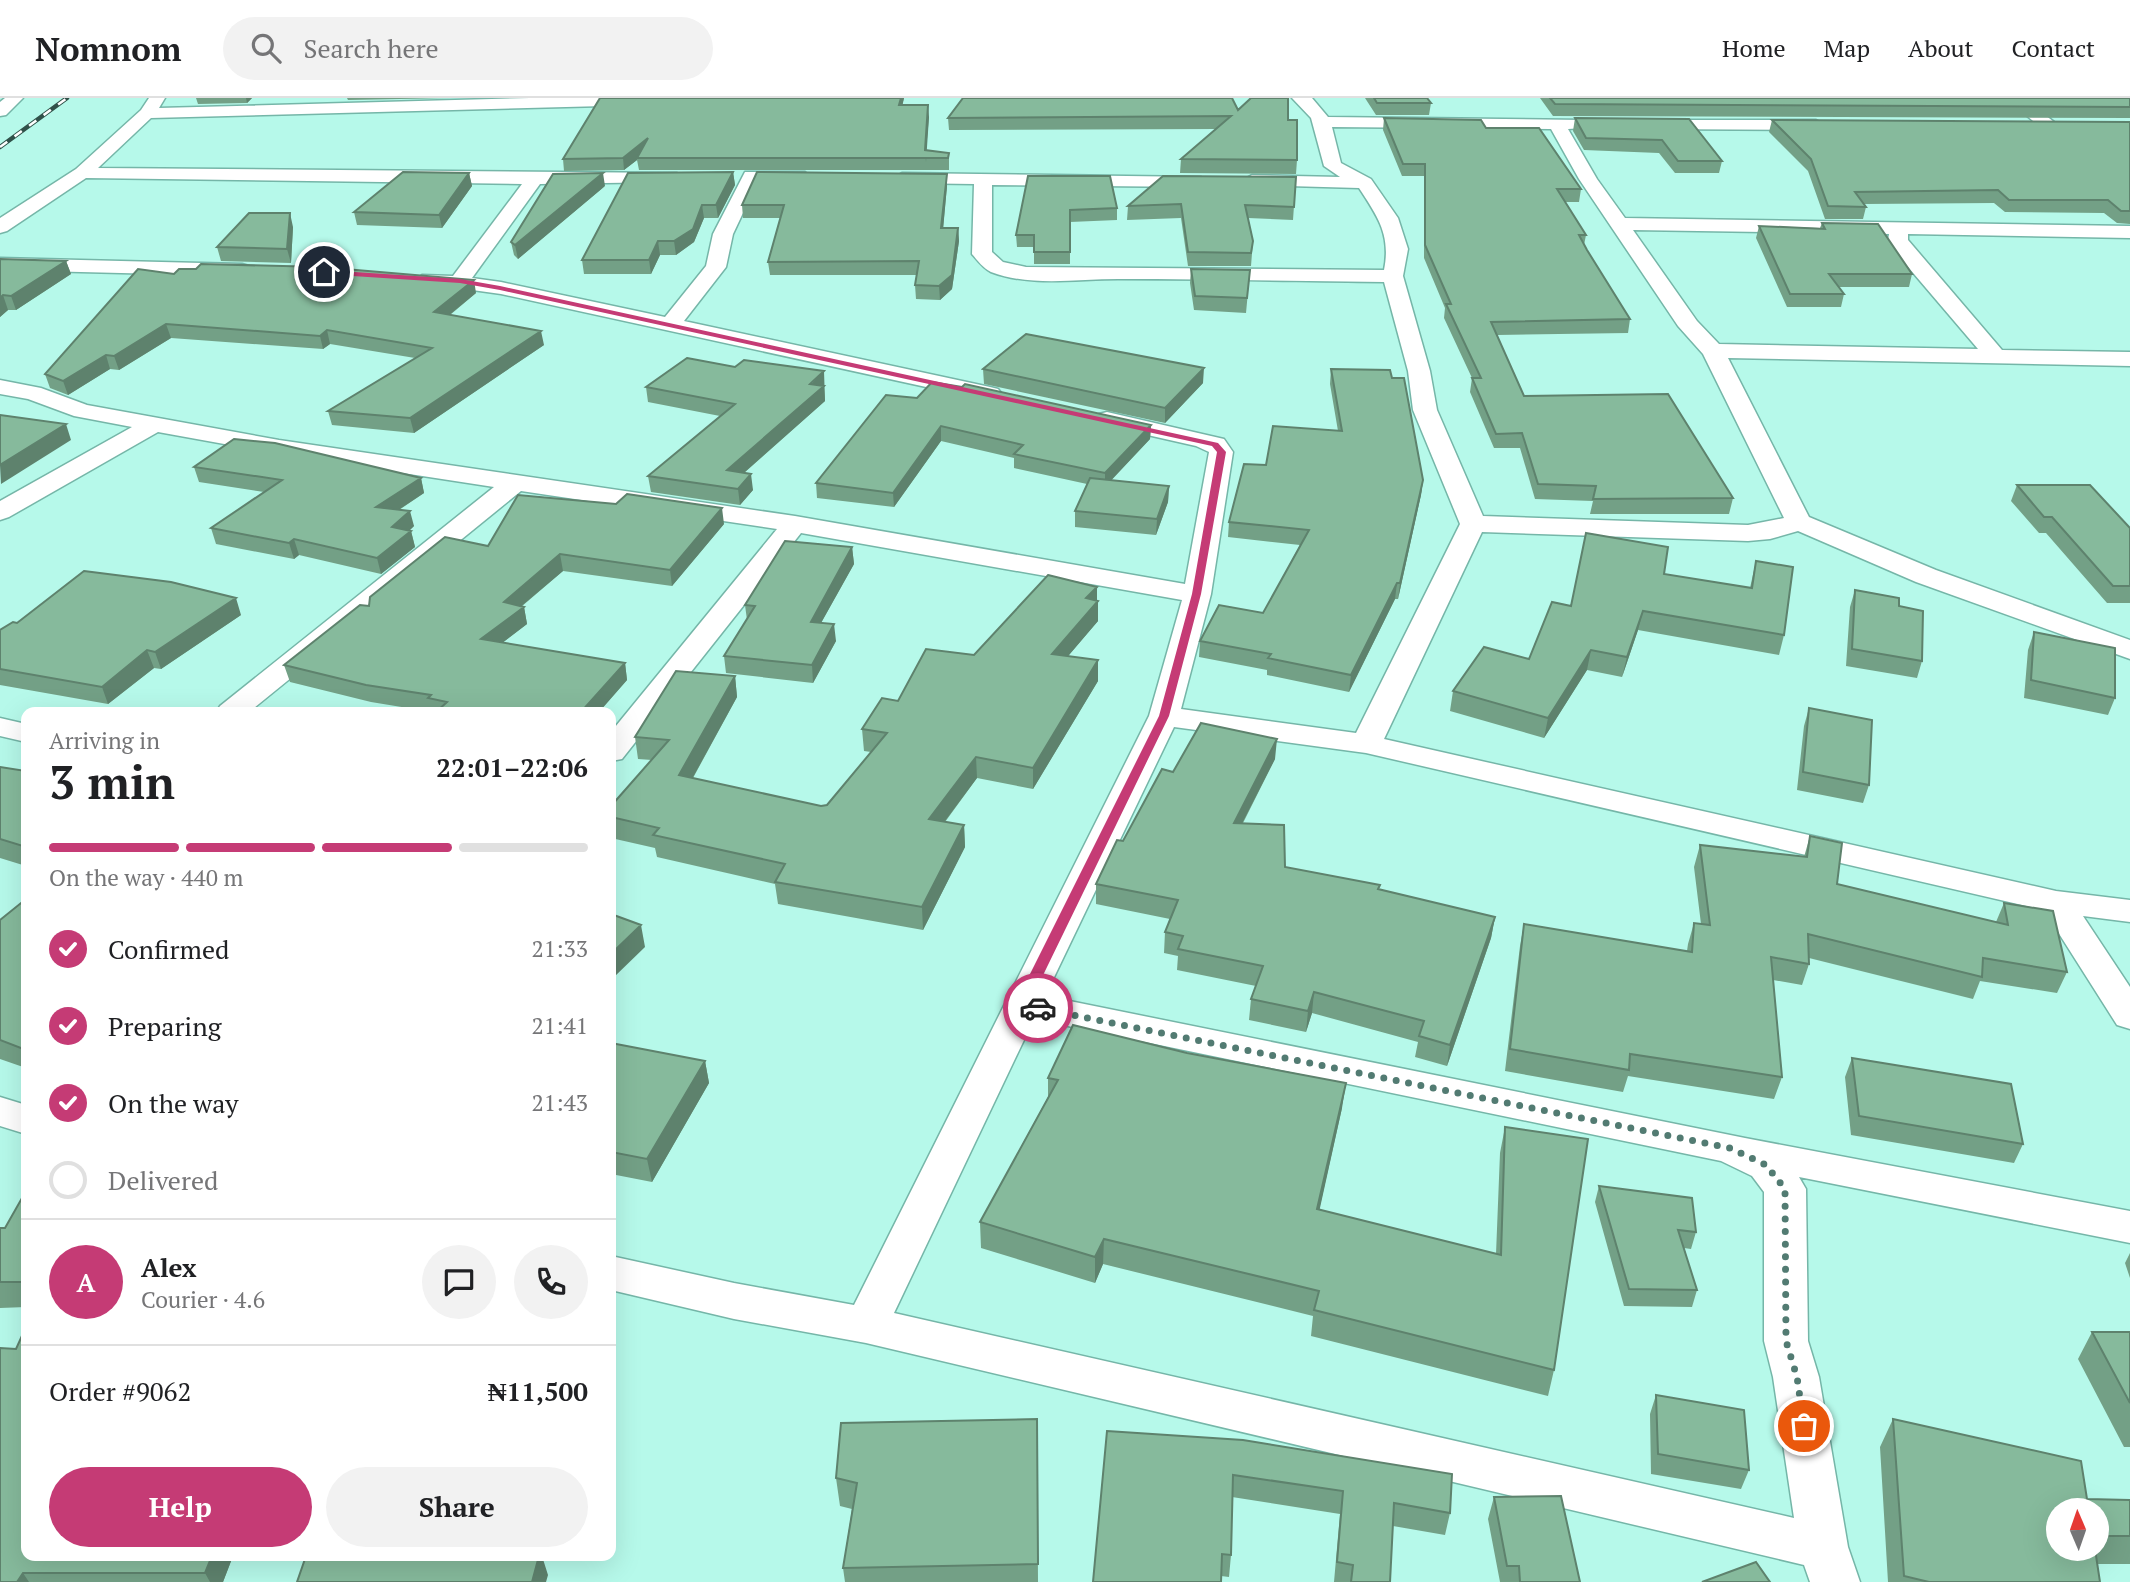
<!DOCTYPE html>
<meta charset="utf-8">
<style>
:root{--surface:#fff;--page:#f2f2f2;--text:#202124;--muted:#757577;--line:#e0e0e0;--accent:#c53b75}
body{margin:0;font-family:"PT Serif",serif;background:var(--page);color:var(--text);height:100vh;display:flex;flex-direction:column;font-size:26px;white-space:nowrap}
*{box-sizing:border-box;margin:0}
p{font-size:23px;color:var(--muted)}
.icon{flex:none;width:38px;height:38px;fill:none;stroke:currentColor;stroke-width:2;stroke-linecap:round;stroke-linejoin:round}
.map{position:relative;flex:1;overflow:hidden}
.drawer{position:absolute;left:21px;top:609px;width:595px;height:854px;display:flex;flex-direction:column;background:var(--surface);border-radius:14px;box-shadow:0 7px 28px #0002}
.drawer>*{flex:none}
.needle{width:46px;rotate:358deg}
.tools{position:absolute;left:2046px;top:1400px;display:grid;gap:14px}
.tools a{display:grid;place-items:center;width:63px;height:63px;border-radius:50%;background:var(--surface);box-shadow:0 7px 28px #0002;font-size:35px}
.pin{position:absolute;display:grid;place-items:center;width:60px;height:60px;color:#fff;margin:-30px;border:4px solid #fff;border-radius:50%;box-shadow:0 2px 7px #0007}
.courier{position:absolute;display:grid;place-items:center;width:70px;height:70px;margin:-35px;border:5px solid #c53b75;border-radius:50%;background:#fff;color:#222;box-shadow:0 2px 9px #0007}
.summary em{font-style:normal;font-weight:700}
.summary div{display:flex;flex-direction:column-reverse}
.summary{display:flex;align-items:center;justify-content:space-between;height:119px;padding:0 28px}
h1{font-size:46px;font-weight:700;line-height:52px}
.bar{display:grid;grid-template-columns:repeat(4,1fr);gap:10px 7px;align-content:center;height:84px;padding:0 28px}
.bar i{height:9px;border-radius:5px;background:var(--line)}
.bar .on{background:var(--accent)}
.bar p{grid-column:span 4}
.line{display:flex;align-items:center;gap:18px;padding:0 28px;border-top:2px solid var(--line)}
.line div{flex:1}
.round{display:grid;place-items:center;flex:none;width:74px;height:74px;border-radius:37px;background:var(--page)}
ol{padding:0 28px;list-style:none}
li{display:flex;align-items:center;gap:21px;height:77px}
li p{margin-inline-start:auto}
li .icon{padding:7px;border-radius:50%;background:var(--accent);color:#fff;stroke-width:4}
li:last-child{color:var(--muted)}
li i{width:38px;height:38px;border:4px solid var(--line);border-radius:50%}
.button{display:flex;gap:14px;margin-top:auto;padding:14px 28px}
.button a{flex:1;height:80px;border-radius:42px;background:var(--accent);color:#fff;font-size:28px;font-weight:700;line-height:80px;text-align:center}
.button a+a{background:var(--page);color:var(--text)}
header{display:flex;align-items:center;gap:42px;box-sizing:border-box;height:98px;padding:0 35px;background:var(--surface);border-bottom:2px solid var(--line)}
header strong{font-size:33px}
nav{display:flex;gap:38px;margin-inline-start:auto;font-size:24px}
.search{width:490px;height:63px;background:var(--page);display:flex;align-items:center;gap:18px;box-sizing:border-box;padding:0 24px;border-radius:38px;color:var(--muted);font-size:26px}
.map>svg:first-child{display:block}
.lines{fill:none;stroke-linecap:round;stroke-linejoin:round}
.minor-casing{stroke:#75b6a8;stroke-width:3}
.minor{fill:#fff;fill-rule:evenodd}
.rail-casing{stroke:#305149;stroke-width:4.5}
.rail{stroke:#fff;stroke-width:2.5;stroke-dasharray:9;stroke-linecap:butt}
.wall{fill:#73a086;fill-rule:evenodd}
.shaded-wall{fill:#5e826d}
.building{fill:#86ba9c;stroke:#5e826d;stroke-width:2}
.route{fill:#c53b75}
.done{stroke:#527b72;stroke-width:7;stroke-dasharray:0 12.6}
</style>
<header>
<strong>Nomnom</strong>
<div class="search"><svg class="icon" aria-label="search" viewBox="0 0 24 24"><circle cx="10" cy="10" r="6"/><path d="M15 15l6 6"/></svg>Search here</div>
<nav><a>Home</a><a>Map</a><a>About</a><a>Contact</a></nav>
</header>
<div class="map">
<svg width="2130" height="1484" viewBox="0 0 2130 1484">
<rect width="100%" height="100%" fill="#b6f9ea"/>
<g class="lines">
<g class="minor-casing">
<path id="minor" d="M5,0H23L6,17L0,18V4Z
M149,0H165L159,10L530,0H650L649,5L643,7L151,20L98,70L677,75L680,79L677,83L671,84L540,86L472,180L501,184L665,219L706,168L713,136L745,74H805L808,78L799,83H758L733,136L726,169L684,223L990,289L998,291L1002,296L998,301L990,303L501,196L422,185L419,181L422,177L453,178L522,86L86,80L7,133L0,135V120L76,71L141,12Z
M1292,0H1312L1328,19L1584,22L1586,26L1584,30L1568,31L1597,81L1625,120L2130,128V140L1908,136V142L2002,252L2130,254V268L1728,260L1809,419L1936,472L2130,542V561L1916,484L1798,433L1770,441L1748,443L1482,434L1384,641L2056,793L2130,802V824L2083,818L2130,889V931L2117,927L2044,812L1366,655L1174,629L1045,898L1745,1040L2130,1113V1145L1799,1079L1806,1091L1808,1243L1819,1279L1848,1449L1860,1484H1810L1804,1467L866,1245L734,1221L611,1192V1158L734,1185L854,1207L1149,618L1182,502L801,435L622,661L611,663V634L777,431L521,393L249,614H216L220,608L494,389L279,356L158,334L9,419L0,422V403L132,329L74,318L28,301L0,296V282L41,290L87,307L279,342L795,418L1185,486L1209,354L1196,348L1099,326L1095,321L1099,316L1107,314L1224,341L1233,354L1211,496L1181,611L1356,635L1460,426L1413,312L1408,273L1384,184C1296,183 1207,181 1118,181C1077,181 1030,189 991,174C984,171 977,162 972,156L974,86L902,85L893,80L902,75L1201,79L1210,84L1201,89L992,87V154L1003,164L1026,169L1384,172C1391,137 1378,119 1359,90L1252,87L1243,82L1252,77L1340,79L1324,68L1311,20ZM1332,29L1551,31L1579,81L1678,228L1703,256L1784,420L1748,427L1483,418L1437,312L1430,273L1403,178L1408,151L1398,120L1371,81L1341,65ZM1633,132L1889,136L1888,142L1897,156L1978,251L1719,246L1697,223ZM1034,921L1721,1063L1752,1078L1764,1094V1243L1773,1279L1794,1420L894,1215Z
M2005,0H2023L2058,27L2055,31H2043Z
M1650,22H1816L1825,27L1816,32L1644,31L1641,27L1644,23Z
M0,160L242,166L249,168L252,172L249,176L242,178L0,172Z
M0,620L26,626V644L0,638Z
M0,999L26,1007V1036L0,1028Z"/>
</g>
<use href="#minor" class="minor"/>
<g class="rail-casing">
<path id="rail" d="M0,49L67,0"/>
</g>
<use href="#rail" class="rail"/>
</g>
<path class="wall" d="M196,0H252L247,5L198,6Z
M347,0H451L348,2Z
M600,0H904L902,7L929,19L926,52L949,55V72H639L637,62L624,72L564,73L563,61Z
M1365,0H1427L1431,5L1429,17H1376Z
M1540,0H2130V20L1553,18Z
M1238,12L1288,22L1297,62L1296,76L1180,75L1181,61L1216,31L949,32L948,20Z
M1384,20L1486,30L1581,91L1579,104H1565L1586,137L1584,147L1587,152L1630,221L1628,235L1497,237L1524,298L1733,400L1729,416H1590L1593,403L1535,401L1520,350H1494L1470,294L1472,280L1444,220L1445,210L1424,160V78H1402L1383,32Z
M1575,20L1689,21L1722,63L1719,75H1675L1659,55L1584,52L1573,33Z
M1772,22L2130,24V126L2117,125L2104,115L2005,114L1994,105L1864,106L1866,109L1863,121H1825L1808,73L1769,34Z
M733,74L735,87L718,120H704L694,144L676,157H660L651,176H584L582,162Z
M469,75L472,88L442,130L357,127L354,114Z
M947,76V88L943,130H958L959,143L952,191L940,202L916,201L915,187L917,177H770L768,164L781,120H743L742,107Z
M1028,78L1117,110V122L1070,124V166H1034V149H1017L1016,137Z
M1296,79L1293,122L1248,120L1253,143L1251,168H1188L1181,120L1127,122L1128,108Z
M605,88L518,161L514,157L511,144Z
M1822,125L1912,176L1909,189H1839L1844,196L1841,209H1787L1756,140L1759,128L1820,130Z
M293,129L291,165L221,163L217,149Z
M0,161L66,163L71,176L16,212H8L0,219Z
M1191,171L1250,172L1246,215L1194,212L1190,185Z
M174,176L476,195L450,217L544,247L414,335L332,327L328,313L415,260L330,246L323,251L171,240L119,272L110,271L68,297L50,290L45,276Z
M983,271L1203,285L1165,325L984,286Z
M1331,271L1423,382L1421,397L1398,501H1395L1349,594L1267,577V572L1199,559L1200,543L1263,515L1300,447L1228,439L1229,424L1266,367L1338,333L1330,286Z
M825,288L824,289L825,303L744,375L753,392L740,407L651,394L648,378L720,318L648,304L646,289Z
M962,289L1151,327L1150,341L1111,382L1169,388L1168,404L1156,437L1075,429V413L1087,386L1014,370V360L941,343L894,409L817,400L816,385L917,300Z
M194,369L421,380L424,395L399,412L414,428L409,433H411L415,449L381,476L299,457L294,461L216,446L211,430L264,394L199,384Z
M2017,387L2130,430V505H2107L2046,435H2039L2011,403Z
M724,426L672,488L563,473L521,509H524L527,526L502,545L625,565L627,582L599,614H432L371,604L290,584L284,567L369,508L488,448Z
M852,449L854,466L821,525L836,543L813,585L726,575L724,558L747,522L745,507Z
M1756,463L1784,537L1779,557L1638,532L1622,579L1587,572L1544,640L1450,613L1453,593L1529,561L1571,508L1664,476L1750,490Z
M1855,492L1899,508L1922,563L1917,580L1846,568L1850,509Z
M1097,502L1098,503V523L1068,558L1098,583L1033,691L977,680L945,724L964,727L965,749L923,832L778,806L775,786L657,759L655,750L611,740V708L652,662L638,661L635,639L735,578L737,599L693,680L821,708L827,707L871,654L864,653L862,631L898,603L974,557Z
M241,517L161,571L154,570L108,606L0,587V532L17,525Z
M2034,534L2115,600L2108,617L2024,600L2028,552Z
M1809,610L1869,687L1863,705L1797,692L1804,628Z
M1275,661L1243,725L1285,769L1495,819L1491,840L1447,968L1415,959L1418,944L1312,915L1306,934L1249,922L1251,901L1256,888L1177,872L1178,858L1164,855L1165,834L1170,821L1096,806V786L1123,743L1173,674Z
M0,669L26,673V768L0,760Z
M1810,738L1837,786L1996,824L2004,805L2067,874L2057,895L1980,883L1973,901L1809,860V866L1802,887L1773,882L1782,979L1774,1001L1628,978L1623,994L1505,973L1520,848L1524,826L1687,853L1688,846L1694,825L1701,826L1694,769L1700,747L1804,759Z
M26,801V970L0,961V822Z
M611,945L705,963L709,985L652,1084L611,1076Z
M1852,960L2023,1046L2014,1065L1851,1037L1845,979Z
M1048,980L1342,1010L1319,1112L1496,1156L1500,1055L1505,1029L1554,1272L1548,1298L1311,1238L1313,1218L1103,1166L1095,1185L981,1150L980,1124L1048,999Z
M1599,1088L1696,1134L1691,1151L1684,1150L1697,1192L1692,1209L1624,1208L1595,1104Z
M26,1093V1209L0,1210V1130H5Z
M2130,1155V1180L2125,1165Z
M2092,1234H2130V1349H2124L2078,1261Z
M16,1251L26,1458H233L223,1484H0Z
M1656,1297L1749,1372L1741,1391L1651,1376L1650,1316Z
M1037,1321L1038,1484H845L843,1470L852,1411L840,1408L836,1380Z
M1893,1321L2087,1401L2130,1402V1466H2097L2100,1484H1888L1880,1349ZM2096,1412V1451H2058Z
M1107,1333L1450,1415L1445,1437L1393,1428L1390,1484H1334L1340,1416L1232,1399L1231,1457L1229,1479L1221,1478Z
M1494,1399L1580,1484H1500L1488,1421Z"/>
<path class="shaded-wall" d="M246,0H252L247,5Z
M901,0H904L900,19L899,7Z
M928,7L929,19L926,64L925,52Z
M648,40L637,60V62L624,72L623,60Z
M733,74L735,87L718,120L716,107Z
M469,75L472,88L442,130L439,117Z
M603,75L605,88L518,161L515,147Z
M947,76V88L942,143L941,130Z
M702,107L704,120L694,144L676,157L674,143Z
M290,115L293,129L291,165L287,151Z
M958,130L959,143L952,191L940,202L939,188Z
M658,143L660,157L651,176L649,162Z
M66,163L71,176L16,212L11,198Z
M474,182L476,195L437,227L434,214Z
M3,197L8,212L0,219V200Z
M166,226L171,240L119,272L114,258Z
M327,232L330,246L323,251L320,238Z
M541,233L544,247L414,335L410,320Z
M106,257L110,271L68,297L63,283Z
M1204,270L1203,285L1165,325V310Z
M824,273L825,303L729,388L727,372Z
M66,326L71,342L1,386L0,367Z
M1151,327L1150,341L1105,389V375Z
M941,328V343L894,409L893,395Z
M751,376L753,392L740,407L738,391Z
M421,380L424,395L380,424L376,409Z
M1423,382L1421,397L1398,501L1400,485Z
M1169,388L1168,404L1156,437L1157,421Z
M722,410L724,426L672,488L670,472Z
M410,413L414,428L396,445L392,429Z
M411,433L415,449L381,476L377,460Z
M294,441L299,457L294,461L289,445Z
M852,449L854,466L812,541L811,524Z
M560,456L563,473L507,520L504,504Z
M1397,485L1395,501L1349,594L1351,577Z
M1097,489V504L1098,503V523L1052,577V556L1086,500Z
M236,500L241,517L161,571L155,554Z
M524,509L527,526L485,558L481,541Z
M1643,513L1638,532L1622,579L1627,559Z
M834,526L836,543L813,585L812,567Z
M147,552L154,570L108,606L102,589Z
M1591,552L1587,572L1544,640L1548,620Z
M1098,562V583L1033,691V670Z
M625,565L627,582L599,614H581Z
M735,578L737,599L682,699L679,677Z
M1277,641L1275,661L1232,745L1234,725Z
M976,659L977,680L930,743L929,721Z
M964,727L965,749L923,832L922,809Z
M1495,819L1491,840L1447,968L1450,947Z
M641,827L645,849L612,881L611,874V856Z
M1314,894L1312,915L1306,934L1308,913Z
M705,963L709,985L652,1084L647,1061Z
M1346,985L1342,1010L1314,1137L1317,1111Z
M1104,1141L1103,1166L1095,1185V1159Z
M212,1458H233L223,1484H210L205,1475Z
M539,1458H542L548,1477L546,1484H532Z
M23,1475L29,1484H17Z"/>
<path class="building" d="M600,0H901L899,7H928L925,52L949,55L948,60H637L648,40L623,60L563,61Z
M963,0H1232L1238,12L1251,0H1288V22H1297V62L1181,61L1231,18L948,20Z
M1374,0H1427L1431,5H1377Z
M1550,0H2130V9L1555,6Z
M1384,20L1481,22L1486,30H1539L1581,91H1557L1586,137H1579L1587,152L1630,221L1491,224L1524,298L1668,296L1733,400L1593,401L1596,388L1538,386L1522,335L1496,336L1472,280H1481L1446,206H1451L1425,147V66H1403Z
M1575,20L1689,21L1722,63H1678L1662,42L1586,40Z
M1772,22L2130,24V113H2121L2108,102H2009L1998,92L1855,94L1866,109L1828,108L1811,61Z
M403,74L469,75L439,117L354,114Z
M733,74L716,107H702L693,131L674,143H658L649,162H582L628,75Z
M757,74L947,76L941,130H958L952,177L939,188L915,187L919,163L768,164L784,107H742Z
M603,75L515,147L511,144L553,76Z
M1028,78H1110L1117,110L1070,112V154H1034V137H1016Z
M1163,78L1296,79L1294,109L1245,107L1253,143L1251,155L1188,154L1181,106L1128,108Z
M249,115H290L287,151L217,149Z
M1822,125L1878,126L1912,176H1829L1844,196H1790L1759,128L1825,131Z
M0,161L66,163L11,198L3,197L0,200Z
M201,166L321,169L474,182L434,214L541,233L410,320L328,313L432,250L327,232L320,238L166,226L114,258L106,257L63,283L45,276L138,171L174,176L179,171H196Z
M1191,171L1250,172L1247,200L1195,198Z
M1026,236L1204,270L1165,310L983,271Z
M687,260L735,269L744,262L824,273L810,286L824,288L727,372L751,376L738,391L648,378L735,306L646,289Z
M1331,271L1390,272L1392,280H1404L1423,382L1400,485H1397L1351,577L1268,560L1271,556L1200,543L1219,507L1263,515L1309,432L1229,424L1244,366L1266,367L1273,328L1342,333Z
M932,284L962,289L965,286L1151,327L1105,375L1014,356L1023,347L941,328L893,395L816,385L886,297L917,300Z
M0,317L66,326L0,367Z
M234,341L275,345L421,380L376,409L410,413L392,429L411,433L377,460L294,441L289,445L211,430L282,382L194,369Z
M1090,380L1169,388L1157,421L1075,413Z
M2017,387H2090L2130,430V488H2113L2052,419H2044Z
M627,396L722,410L670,472L560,456L504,504L524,509L481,541L625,565L581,614H436L447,604L428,600L431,597L366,587L284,567L360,507L369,508L370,499L445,439L488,448L518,397L616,406Z
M1586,435L1668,449L1664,476L1752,490L1756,463L1793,469L1784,537L1643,513L1627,559L1591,552L1548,620L1453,593L1484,549L1529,561L1552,504L1571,508Z
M785,443L852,449L811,524L834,526L812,567L724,558L755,508L745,507Z
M84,473L171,484L236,500L155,554L147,552L102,589L0,571V532L13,524L17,525Z
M1048,477L1097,489L1086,500L1098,503L1052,556L1098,562L1033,670L976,659L929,721L964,727L922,809L775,784L785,766L653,737L659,730L611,719V708L669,642L635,639L676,573L735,578L679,677L821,708L827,707L887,635L862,631L882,600L898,603L926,551L974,557Z
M1855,492L1899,500V508L1923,513L1922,563L1852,551Z
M2034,534L2115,550V600L2031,582Z
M1809,610L1872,622L1869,687L1803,674Z
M1201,625L1277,641L1234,725L1284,727L1285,769L1380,787L1378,791L1495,819L1450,947L1419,938L1424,923L1314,894L1308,913L1251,901L1263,868L1178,851L1183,838L1165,834L1178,802L1096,786L1117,742L1123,743L1162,671L1173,674Z
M0,669L26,673V749L0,741Z
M1810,738L1842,745L1837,786L2008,827L2004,805L2053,813L2067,874L1983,860L1982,879L1808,836L1809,866L1771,859L1782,979L1630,956L1629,972L1510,951L1524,826L1692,854L1694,825L1710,827L1700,747L1807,759Z
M26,801V952L0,942V822Z
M611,816L641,827L611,856Z
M1073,927L1187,955L1346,985L1317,1111L1501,1157L1505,1029L1588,1041L1554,1272L1314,1212L1319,1193L1104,1141L1095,1159L980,1124L1058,982L1048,980Z
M611,945L705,963L647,1061L611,1054Z
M1852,960L2011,986L2023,1046L1859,1018Z
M1599,1088L1692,1100L1696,1134L1678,1132L1697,1192L1629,1191Z
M26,1093V1184H0V1130H5Z
M26,1229V1458H212L205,1475H23L17,1484H0V1250L16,1251Z
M2092,1234H2130V1305Z
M1656,1297L1744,1312L1749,1372L1658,1356Z
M1037,1321L1038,1466L843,1470L857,1385L836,1380L841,1325Z
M1893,1321L2081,1363L2087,1401L2130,1402V1438H2096V1412H2058V1451H2095L2100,1484H1929L1904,1478Z
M1107,1333L1243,1342L1452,1376L1450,1415L1394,1405L1390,1484H1351L1353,1467L1337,1464L1343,1393L1233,1377L1231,1457L1222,1456L1221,1484H1093Z
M1561,1398L1580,1484H1520L1519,1468H1507L1494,1399Z
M306,1458H539L532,1484H297Z
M1756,1464L1770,1484H1702Z"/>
<path class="route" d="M324,172L460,181L500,188L1218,345L1226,354L1201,496L1169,618L1030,904L1043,907V913L1022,911L1015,906L1159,618L1192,496L1217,354L1212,348L500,192L460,185L322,176Z"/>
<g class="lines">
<path class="done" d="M1038,910L1730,1050L1766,1067L1785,1091L1786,1243L1797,1279L1804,1328"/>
</g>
</svg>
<div class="tools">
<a><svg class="needle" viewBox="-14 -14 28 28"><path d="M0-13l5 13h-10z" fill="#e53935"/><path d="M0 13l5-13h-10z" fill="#757577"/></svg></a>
</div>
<div class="pin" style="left:1804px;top:1328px;background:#ea580c"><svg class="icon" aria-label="bag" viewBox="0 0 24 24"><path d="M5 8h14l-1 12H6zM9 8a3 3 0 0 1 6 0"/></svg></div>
<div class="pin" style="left:324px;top:174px;background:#1f2937"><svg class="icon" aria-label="home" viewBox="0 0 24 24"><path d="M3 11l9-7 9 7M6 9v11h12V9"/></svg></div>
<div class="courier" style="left:1038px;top:910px"><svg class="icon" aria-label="car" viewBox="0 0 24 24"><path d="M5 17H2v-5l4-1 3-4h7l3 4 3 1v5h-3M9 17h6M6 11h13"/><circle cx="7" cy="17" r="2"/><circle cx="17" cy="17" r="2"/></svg></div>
<section class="drawer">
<div class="summary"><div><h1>3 min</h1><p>Arriving in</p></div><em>22:01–22:06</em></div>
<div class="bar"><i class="on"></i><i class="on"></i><i class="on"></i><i></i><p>On the way · 440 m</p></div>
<ol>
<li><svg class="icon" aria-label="check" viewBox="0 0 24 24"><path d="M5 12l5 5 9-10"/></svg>Confirmed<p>21:33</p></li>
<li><svg class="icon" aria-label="check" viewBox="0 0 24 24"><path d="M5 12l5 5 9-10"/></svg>Preparing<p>21:41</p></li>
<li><svg class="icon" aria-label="check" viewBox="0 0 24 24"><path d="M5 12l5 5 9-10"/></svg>On the way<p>21:43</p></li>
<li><i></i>Delivered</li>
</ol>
<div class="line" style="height:126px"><b class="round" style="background:var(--accent);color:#fff">A</b><div><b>Alex</b><p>Courier · 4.6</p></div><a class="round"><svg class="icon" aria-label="chat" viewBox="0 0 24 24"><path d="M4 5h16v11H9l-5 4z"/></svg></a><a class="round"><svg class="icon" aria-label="phone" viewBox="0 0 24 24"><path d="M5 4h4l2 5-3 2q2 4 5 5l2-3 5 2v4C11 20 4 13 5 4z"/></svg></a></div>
<div class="line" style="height:91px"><div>Order #9062</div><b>₦11,500</b></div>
<div class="button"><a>Help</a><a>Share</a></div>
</section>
</div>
